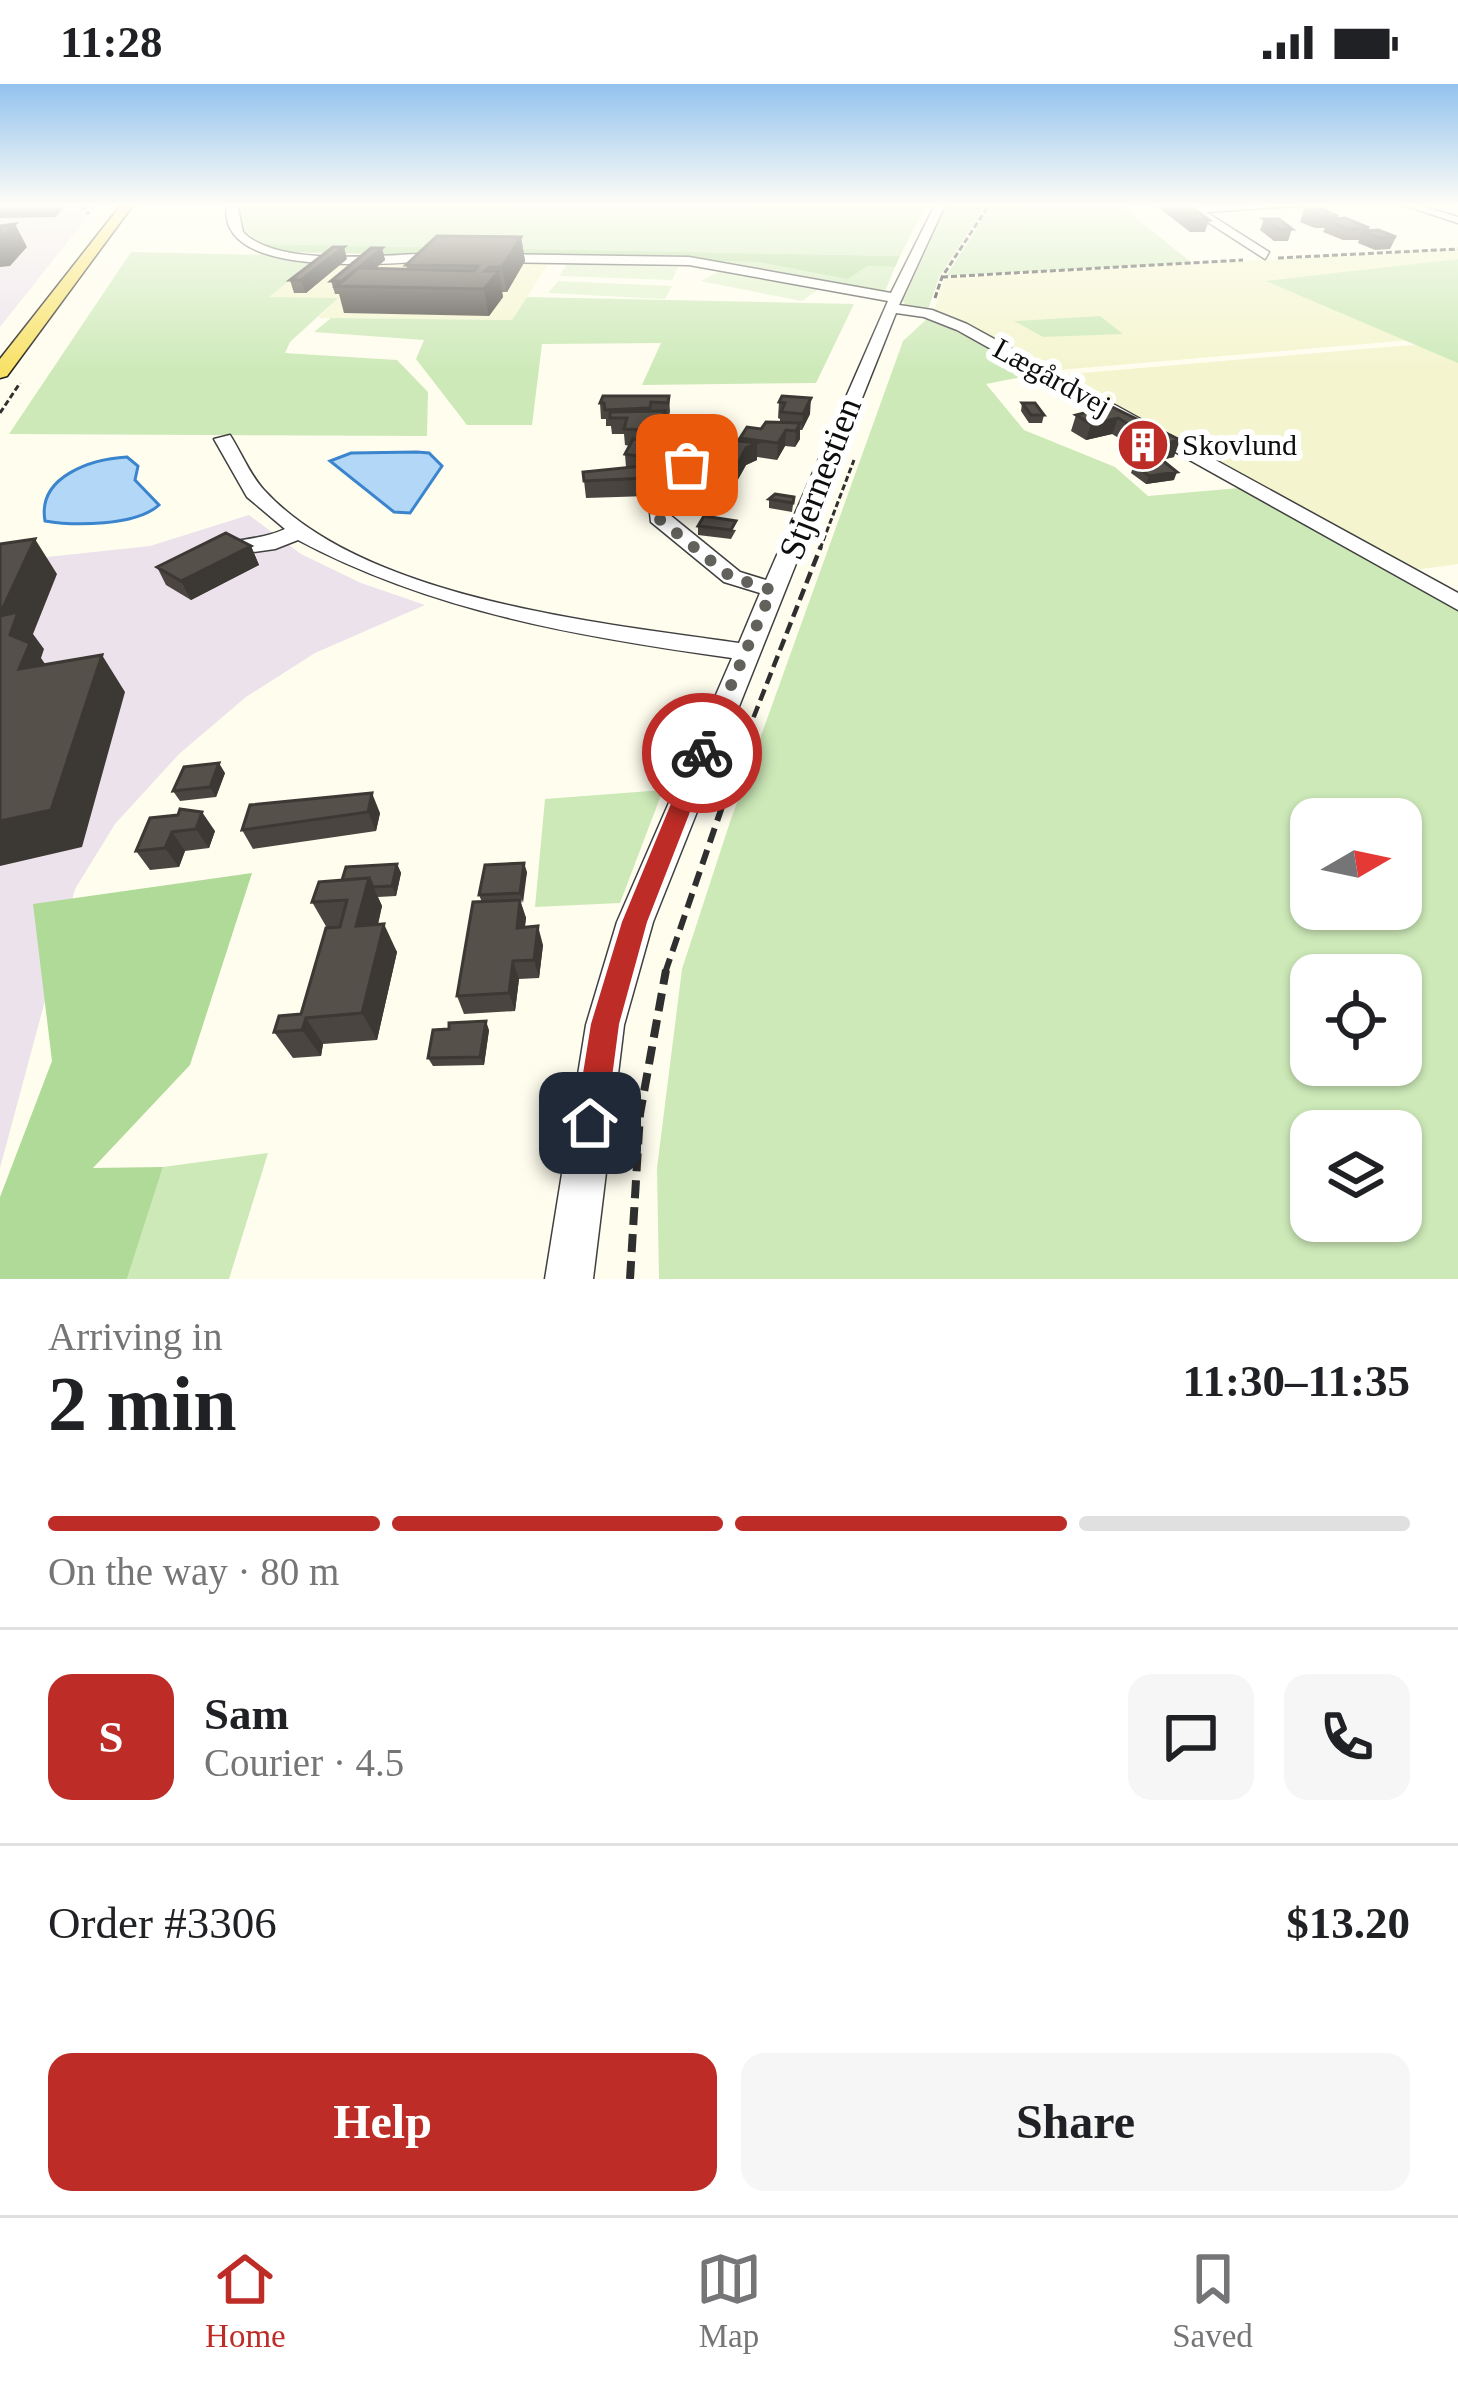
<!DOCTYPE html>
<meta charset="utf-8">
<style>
:root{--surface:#fff;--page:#f6f6f6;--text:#202124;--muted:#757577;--line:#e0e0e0;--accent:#bd2c26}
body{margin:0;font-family:Georgia,serif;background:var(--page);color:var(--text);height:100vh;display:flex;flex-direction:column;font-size:45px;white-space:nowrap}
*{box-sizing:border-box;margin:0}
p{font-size:39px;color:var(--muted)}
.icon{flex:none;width:66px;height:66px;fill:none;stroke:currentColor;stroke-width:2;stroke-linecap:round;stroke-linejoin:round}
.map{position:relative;height:1195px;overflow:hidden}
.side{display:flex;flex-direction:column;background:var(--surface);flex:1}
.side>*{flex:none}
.needle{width:78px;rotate:81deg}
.tools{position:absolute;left:1290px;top:714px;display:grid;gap:24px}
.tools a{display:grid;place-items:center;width:132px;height:132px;border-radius:24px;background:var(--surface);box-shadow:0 3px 9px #0004;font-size:60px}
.pin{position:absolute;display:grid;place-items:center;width:102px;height:102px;color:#fff;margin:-51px;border-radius:24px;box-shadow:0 6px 18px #0006}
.courier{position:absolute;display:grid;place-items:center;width:120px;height:120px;margin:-60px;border:9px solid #bd2c26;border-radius:50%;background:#fff;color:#222;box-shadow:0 3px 15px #0007}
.head em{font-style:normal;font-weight:700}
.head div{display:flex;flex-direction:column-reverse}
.head{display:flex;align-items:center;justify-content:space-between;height:204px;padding:0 48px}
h1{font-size:78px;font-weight:700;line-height:90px}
.bar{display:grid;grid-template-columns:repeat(4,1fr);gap:18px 12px;align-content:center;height:144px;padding:0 48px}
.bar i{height:15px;border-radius:9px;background:var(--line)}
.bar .current{background:var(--accent)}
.bar p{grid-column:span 4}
.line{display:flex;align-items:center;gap:30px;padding:0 48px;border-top:3px solid var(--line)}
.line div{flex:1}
.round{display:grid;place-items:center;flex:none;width:126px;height:126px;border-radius:24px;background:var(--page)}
.primary-button{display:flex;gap:24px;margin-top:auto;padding:24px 48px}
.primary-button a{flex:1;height:138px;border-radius:24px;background:var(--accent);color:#fff;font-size:48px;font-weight:700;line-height:138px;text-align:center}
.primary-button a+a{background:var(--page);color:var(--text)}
.status{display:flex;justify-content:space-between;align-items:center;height:84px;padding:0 60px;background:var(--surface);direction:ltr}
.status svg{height:33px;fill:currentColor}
.tab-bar{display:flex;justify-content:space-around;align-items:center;height:168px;border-top:3px solid var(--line);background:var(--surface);font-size:33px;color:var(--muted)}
.tab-bar a{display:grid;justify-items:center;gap:6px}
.tab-bar .current{color:var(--accent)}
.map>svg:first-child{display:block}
.industrial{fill:#ece2ec}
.farmland{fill:#f4f5ce}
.green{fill:#cde9b8;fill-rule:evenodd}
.forest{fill:#afda97}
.pitch{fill:#dff0ca}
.water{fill:#b3d7f6;stroke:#3a85cd;stroke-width:3}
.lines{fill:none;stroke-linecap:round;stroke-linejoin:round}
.minor-casing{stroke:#404040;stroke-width:3}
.major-casing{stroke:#1e1e1e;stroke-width:3}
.path-far3{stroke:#2f2f2f;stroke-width:3;stroke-dasharray:6 3;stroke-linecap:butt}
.path-far2{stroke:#2f2f2f;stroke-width:4.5;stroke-dasharray:12 6;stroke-linecap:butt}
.path-far1{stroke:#2f2f2f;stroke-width:6;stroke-dasharray:15 8;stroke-linecap:butt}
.path{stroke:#2f2f2f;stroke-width:8;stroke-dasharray:18 9;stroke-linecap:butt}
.minor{fill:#fff;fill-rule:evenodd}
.major{fill:#f8e165;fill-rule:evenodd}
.wall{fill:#4a4540}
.shaded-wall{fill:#3c3834}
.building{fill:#56504a;stroke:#3c3834;stroke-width:3}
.route{fill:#bd2c26}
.done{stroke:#62615c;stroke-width:12;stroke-dasharray:0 21.6}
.labels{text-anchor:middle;stroke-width:12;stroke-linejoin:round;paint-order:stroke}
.far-street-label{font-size:30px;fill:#0d0d0d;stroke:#fff}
.far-poi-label{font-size:30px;fill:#0d0d0d;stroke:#fff;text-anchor:start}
.street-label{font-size:36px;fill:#0d0d0d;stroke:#fff}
</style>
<div class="status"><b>11:28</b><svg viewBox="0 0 49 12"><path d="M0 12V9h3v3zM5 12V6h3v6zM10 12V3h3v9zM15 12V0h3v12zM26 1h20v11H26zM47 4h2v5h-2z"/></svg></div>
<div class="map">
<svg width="1458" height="1195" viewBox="0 0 1458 1195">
<rect width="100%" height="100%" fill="#fffdee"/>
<path class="industrial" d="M0,121H97L0,243Z
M249,431L301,470L361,499L425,521L315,569L246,613L179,670L115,740L75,805L0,1084V478L150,462Z"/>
<path class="farmland" d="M1458,165V252L1047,287L934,228L944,194Z
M320,172L551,176L512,236L318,234L337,214H267Z
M1458,257V480L1415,486L1059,291Z"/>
<path class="green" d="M239,121H926L900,172L263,160L242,145Z
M947,121H986L939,193L928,226L906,222L903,217Z
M992,121H1120L1192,179L946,192Z
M131,168L320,172L269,213L338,214L290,258L285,269L397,276L428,308L427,352L9,350Z
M1458,175V279L1266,197Z
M707,177L758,178L847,194L867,182L895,183L884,210Z
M527,213L854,220L816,299L642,301L661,259L542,260L532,341H467L416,275L424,256L314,248L331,234L512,236Z
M1100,232L1123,250L1043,253L1014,237Z
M929,233L1037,290L986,300L1024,346L1115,383L1148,412L1239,404L1458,526V1195H659L657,1084L682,885L730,738L903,257ZM1311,735H1401V825H1311ZM1311,891H1401V981H1311ZM1311,1047H1401V1137H1311Z
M663,706L620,819L535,823L545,715Z
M268,1069L229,1195H127L163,1083Z"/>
<path class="forest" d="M263,160L900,172L895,183L867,182L848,195L758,178L279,168Z
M252,789L190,981L93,1084L163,1083L127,1195H0V1113L52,977L33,820Z"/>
<path class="pitch" d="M568,179L678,183L672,196L559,192Z
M720,187L819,205L802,217L700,197Z
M558,197L672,202L665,215L548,209Z"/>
<path class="water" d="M417,368L429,369L442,382L410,429L394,428L330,377L351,369Z
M127,373L138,382L135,396L159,421C136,442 74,442 45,437C37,392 92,375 127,373Z"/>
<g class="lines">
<g class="minor-casing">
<path id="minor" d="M227,121H237L243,148C281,186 394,169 447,169L453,173L447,177C400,177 215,200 227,121Z
M935,121H945L899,221L932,226L967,240L1458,509V526L957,246L924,233L896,229L653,838L624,941L593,1195H545L586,941L617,838L732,574C581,553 433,528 298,456L275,465L202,475V465C229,455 259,457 285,445L247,413L214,355L230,351C241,368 250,391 264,406C364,515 598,539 739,559L760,509L724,498L651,438L649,420L709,339H721L724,343L669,420L670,431L740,488L766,496L888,217L689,181L491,178L485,174L491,170L689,173L891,209Z
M1193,121L1197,122L1311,121L1206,128L1269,168L1265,175L1189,126Z
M1403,121H1418L1458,133V139Z"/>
</g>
<g class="major-casing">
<path id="major" d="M121,121H133L7,292L0,294V275Z"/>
</g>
<path class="path-far3" d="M81,121L89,130
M1278,174L1458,165
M942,193L1243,176
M935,214L942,193L989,121
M0,329L20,299
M820,465L854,376"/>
<path class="path-far2" d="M747,650L821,462"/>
<path class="path-far1" d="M665,889L748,647"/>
<path class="path" d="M630,1195L640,1030L666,886"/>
<use href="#minor" class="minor"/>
<use href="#major" class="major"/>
</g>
<path class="wall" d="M0,121H66L55,133L0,134Z
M1160,121H1189L1209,136L1205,148H1190L1159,124Z
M1304,126L1338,132L1337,135L1369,144L1368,147L1396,153L1390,165L1375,166L1358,159L1359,156H1343L1323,148L1325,144H1315L1300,138Z
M1264,135L1292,145L1288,157H1274L1260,146Z
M521,153L525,177L507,208H502L503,213L489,232L344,229L339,210H335L331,197L382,164L385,176L375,185H407L406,181Z
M347,175L306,209H294L290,196Z
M669,312L670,328L668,334H665L664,351L654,350L653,357L663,375L654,387L655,406L648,407V412L586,414L583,388L626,383L625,370L630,362L625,361L624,350H612L611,342H606V335H601L600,319Z
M782,312L810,330L802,346H800V355L795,363L785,362L777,376L757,373V376L746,381L736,399L732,398V405L715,432L680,423V405L709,385V378L740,357V354L780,338V335L778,334L779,318Z
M1022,319L1044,331L1042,339H1029L1021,327Z
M1104,319L1174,373L1155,377L1174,396L1146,400L1131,389L1134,380H1137L1123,371L1127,359L1112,350L1086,356L1071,347L1076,331L1091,327L1093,321Z
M794,413L792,428L769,424V415Z
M698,442L736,446L731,455L698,451Z
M251,462L259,481L191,516L166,501L157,483Z
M225,689L216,713L180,717L173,707Z
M250,721L380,729L376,747L253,765L242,746Z
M150,734L215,747L209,764L185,767L179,783L150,786L136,767Z
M397,780L401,789L396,812L378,813L382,822L378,841L397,868L377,956L323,960L321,972L293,974L274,948L301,930L327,844L312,818L342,796Z
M527,788L521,819L526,834L525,843L543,861L539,894L519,895L515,927L464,930L457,912L482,818L479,811Z
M489,946L484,981L433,982L428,974Z"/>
<path class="shaded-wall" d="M49,121H66L55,133Z
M15,140L27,163L10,182L0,183V155Z
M521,153L525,177L507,208L502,183Z
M344,163L347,175L306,209L301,196Z
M382,164L385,176L355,202L343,197Z
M489,183L491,197L499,187L503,213L489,232L484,205L485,187Z
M811,314L810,330L802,346L803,330Z
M653,334L654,350L651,362L650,346Z
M1118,334L1112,350L1086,356L1091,340Z
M800,339V355L795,363L796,347Z
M786,346L785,362L777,376L778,359Z
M1180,356L1174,373L1140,381L1145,364Z
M662,358L663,375L651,391L650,374Z
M757,359V376L746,381L736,399L737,382L746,364Z
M732,388V405L715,432V414Z
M1177,388L1174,396L1146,400L1149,392Z
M35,455L57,490L33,550L44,565L41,574L56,596L19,585L10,551L0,530Z
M251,462L259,481L191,516L181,497Z
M102,571L125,608L82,763L0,782V737Z
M219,679L225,689L216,713L210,703Z
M372,709L380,729L376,747L368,728Z
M202,728L215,747L209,764L196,745Z
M172,748L185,767L179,783L165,764Z
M524,779L527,788L523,819L520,809Z
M397,780L401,789L396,812L392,802Z
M369,794L382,822L370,870L356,842Z
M520,816L526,834L522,862L517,844Z
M384,840L397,868L377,956L362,929Z
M538,842L543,861L539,894L534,876Z
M513,877L519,895L515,927L509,909Z
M306,934L323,960L321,972L302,946Z
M486,937L489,946L484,981L480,973Z"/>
<path class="building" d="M1173,121H1189L1209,136H1193Z
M1322,125L1338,132L1320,133L1304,126Z
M1345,134L1369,144L1348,145L1328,136Z
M1264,135H1279L1292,145H1279Z
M15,140L0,155V142Z
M1378,146L1396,153L1380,154L1363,147Z
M437,152L521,153L502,183H489L485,187H499L484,205L336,202L358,184L474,187L478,182L406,181Z
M333,163H344L301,196H290Z
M371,164H382L343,197H331Z
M603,312H669L668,319L651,318L650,324L605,326L604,319H600Z
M782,312L811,314L803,330L781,328L785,319L779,318Z
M1022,319H1035L1044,331H1031Z
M1104,319L1180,356L1145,364L1128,354L1145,350L1118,334L1091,340L1076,331L1100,325L1093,321Z
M665,327L663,334H653L650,346L624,345L627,334H610V328Z
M766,338L800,339L796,347L786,346L778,359L740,354L747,343L761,345Z
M633,355L662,358L650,374L625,370Z
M721,355L757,359L746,364L737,382L709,378Z
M1162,376L1177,388L1149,392L1134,380Z
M652,381L654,389L646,390L647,394L584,397L583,388Z
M694,383L732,388L715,414L680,405Z
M775,410L794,413L793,419L769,415Z
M704,432L736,437L731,446L698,442Z
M226,449L251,462L181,497L157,483Z
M35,455L0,530V460Z
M18,528L10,551L30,559L19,585L102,571L51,726L0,737V532Z
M219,679L210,703L173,707L184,683Z
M372,709L368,728L242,746L250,721Z
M180,725L202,728L196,745L172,748L165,764L136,767L150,734L178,731Z
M524,779L520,809L479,811L485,781Z
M397,780L392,802L373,803L369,794L342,796L346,783Z
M369,794L356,842L384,840L362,929L306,934L302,946L274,948L279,932L301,930L326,844L340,843L347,816L312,818L319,798Z
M520,816L517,844L538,842L534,876L513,877L509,909L457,912L473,818Z
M486,937L480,973L428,974L433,946L449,945V939Z"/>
<linearGradient id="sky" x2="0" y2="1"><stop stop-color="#93c2ee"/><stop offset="0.42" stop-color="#fffef7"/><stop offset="1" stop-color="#fffef7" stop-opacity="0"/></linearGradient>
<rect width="1458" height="288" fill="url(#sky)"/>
<path class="route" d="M702,661L713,669L647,838L619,940L606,1039L601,1049L590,1054L580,1049L575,1039L591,940L622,838L692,669Z"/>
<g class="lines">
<path class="done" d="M687,381L659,420L658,434L731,493L772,506L702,669"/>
</g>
<defs>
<g id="building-disc" transform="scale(2.7)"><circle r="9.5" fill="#bd2c26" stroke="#fff"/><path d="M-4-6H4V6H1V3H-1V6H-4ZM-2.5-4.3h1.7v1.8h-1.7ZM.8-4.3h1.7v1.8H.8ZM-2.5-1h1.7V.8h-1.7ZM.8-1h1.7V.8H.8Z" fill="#fff"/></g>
</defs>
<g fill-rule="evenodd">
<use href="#building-disc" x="1143" y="361"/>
</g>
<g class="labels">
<g class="far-street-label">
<text transform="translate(1052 293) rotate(29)" y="10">Lægårdvej</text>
</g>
<g class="far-poi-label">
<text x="1182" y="371">Skovlund</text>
</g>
<g class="street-label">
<text transform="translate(819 394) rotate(-69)" y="13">Stjernestien</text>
</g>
</g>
</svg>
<div class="tools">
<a><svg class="needle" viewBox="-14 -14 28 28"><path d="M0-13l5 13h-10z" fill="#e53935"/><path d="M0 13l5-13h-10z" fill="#757577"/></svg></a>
<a><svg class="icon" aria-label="locate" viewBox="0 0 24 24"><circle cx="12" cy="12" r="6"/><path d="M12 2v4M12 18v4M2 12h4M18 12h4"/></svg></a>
<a><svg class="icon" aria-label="layers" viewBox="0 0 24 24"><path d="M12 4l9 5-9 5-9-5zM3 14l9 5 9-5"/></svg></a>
</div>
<div class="pin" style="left:687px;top:381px;background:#ea580c"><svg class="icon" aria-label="bag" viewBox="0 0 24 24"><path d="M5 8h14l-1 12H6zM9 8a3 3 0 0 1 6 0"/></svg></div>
<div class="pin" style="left:590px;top:1039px;background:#1f2937"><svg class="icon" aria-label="home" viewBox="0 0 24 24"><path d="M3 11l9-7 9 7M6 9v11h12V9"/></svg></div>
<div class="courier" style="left:702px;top:669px"><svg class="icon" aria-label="bike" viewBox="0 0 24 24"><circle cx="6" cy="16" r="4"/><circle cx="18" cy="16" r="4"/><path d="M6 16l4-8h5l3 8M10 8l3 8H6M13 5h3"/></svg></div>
</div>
<section class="side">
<div class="head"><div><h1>2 min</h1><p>Arriving in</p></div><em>11:30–11:35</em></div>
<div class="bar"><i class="current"></i><i class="current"></i><i class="current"></i><i></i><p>On the way · 80 m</p></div>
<div class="line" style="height:216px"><b class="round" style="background:var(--accent);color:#fff">S</b><div><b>Sam</b><p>Courier · 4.5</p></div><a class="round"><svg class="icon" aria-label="chat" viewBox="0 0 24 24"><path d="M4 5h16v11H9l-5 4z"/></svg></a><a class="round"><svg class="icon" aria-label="phone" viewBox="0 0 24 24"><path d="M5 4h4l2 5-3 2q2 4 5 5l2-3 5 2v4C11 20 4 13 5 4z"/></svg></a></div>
<div class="line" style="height:156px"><div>Order #3306</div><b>$13.20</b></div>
<div class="primary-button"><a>Help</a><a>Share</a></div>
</section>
<nav class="tab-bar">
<a class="current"><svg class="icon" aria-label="home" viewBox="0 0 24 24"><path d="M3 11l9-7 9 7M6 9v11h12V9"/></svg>Home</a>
<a><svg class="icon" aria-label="map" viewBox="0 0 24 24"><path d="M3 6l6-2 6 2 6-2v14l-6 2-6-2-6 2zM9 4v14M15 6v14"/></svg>Map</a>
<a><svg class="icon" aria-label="saved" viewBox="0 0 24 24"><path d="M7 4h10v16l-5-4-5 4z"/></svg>Saved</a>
</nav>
